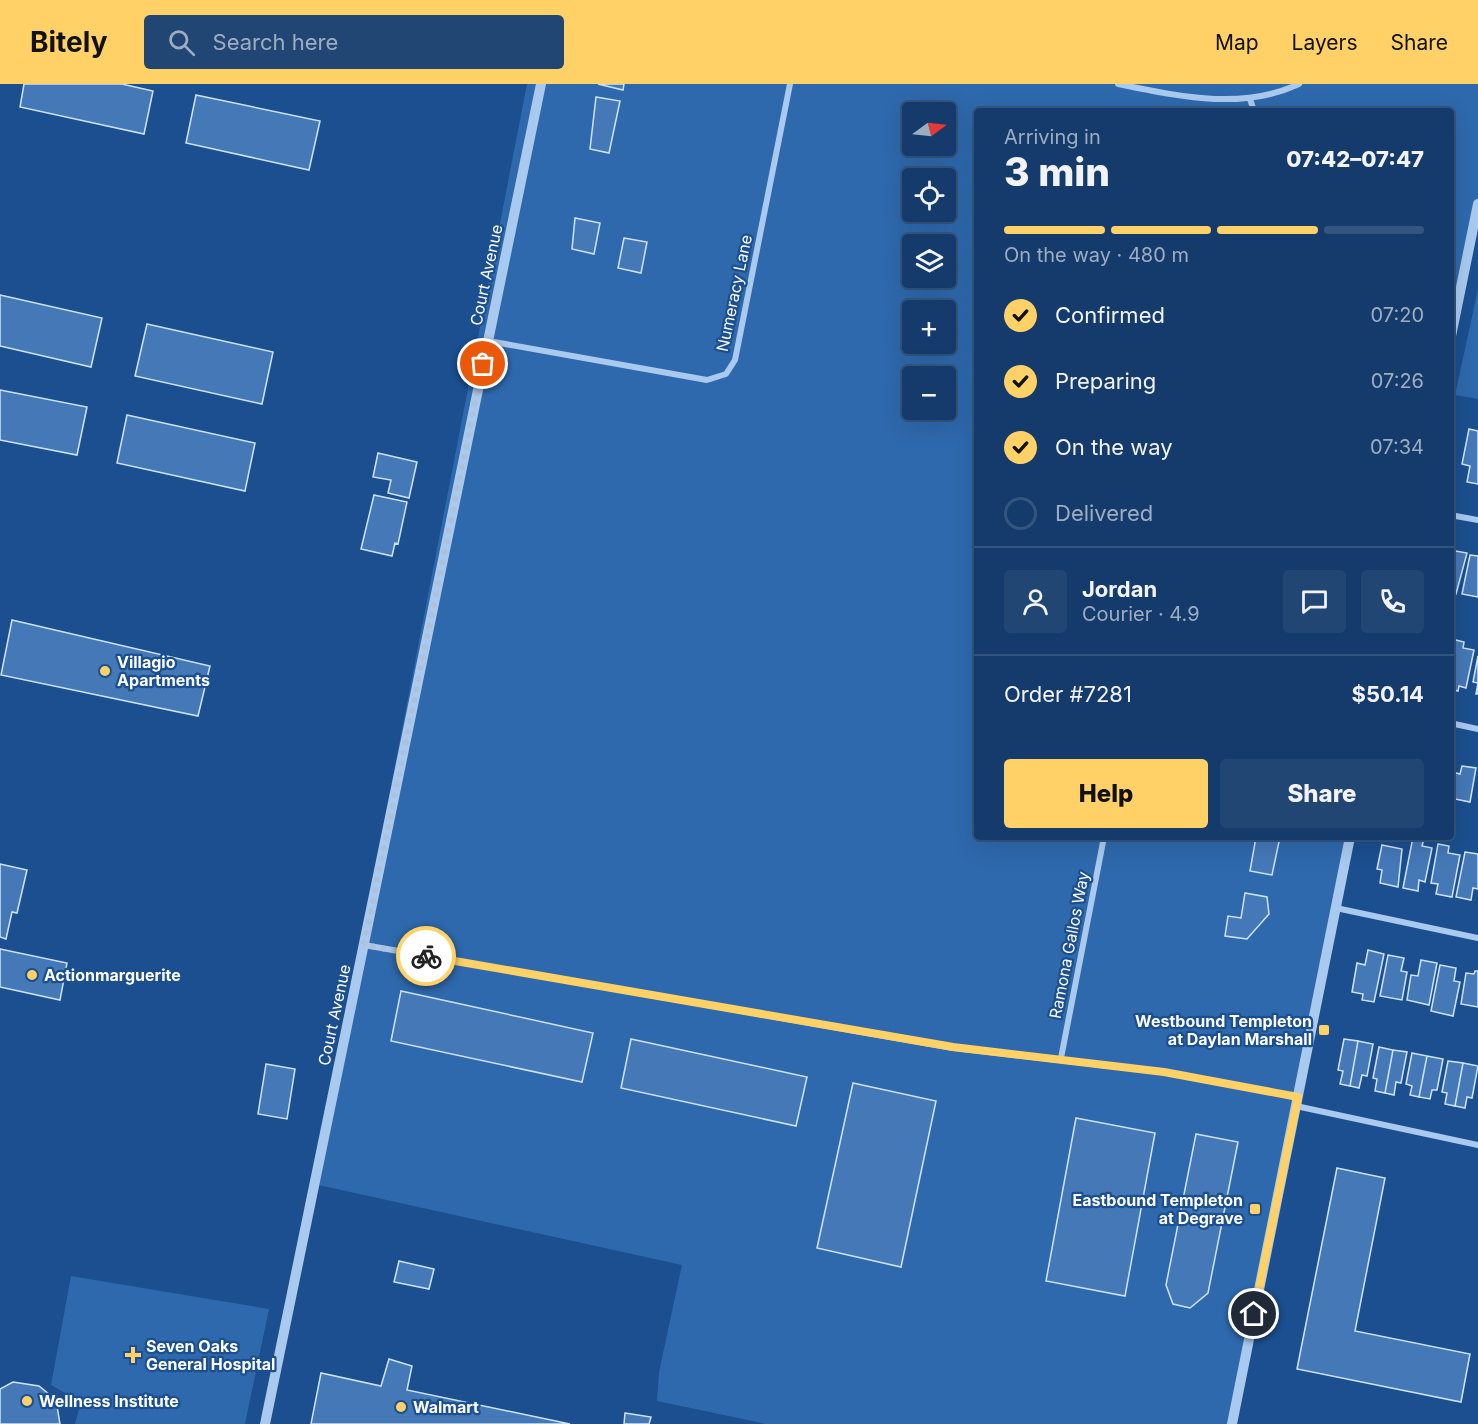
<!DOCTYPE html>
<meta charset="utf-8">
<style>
:root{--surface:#143b6b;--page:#214673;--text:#f1f3f6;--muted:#9dadc1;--line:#33557e;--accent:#ffd166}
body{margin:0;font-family:Inter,sans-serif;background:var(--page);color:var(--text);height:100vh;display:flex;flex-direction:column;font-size:22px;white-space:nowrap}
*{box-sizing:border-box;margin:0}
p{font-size:20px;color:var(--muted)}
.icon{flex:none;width:33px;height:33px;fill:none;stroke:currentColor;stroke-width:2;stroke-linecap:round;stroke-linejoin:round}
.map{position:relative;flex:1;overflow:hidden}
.drawer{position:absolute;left:974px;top:24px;width:480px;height:732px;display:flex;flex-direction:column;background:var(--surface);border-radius:6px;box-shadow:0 6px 24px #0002,0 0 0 2px var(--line)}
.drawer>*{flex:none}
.needle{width:39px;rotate:75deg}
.buttons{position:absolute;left:902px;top:18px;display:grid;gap:12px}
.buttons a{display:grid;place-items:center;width:54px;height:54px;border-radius:6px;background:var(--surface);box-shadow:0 6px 24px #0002,0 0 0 2px var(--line);font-size:30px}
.pin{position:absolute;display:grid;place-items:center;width:51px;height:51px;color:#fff;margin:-26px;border:3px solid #fff;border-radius:50%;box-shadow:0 2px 6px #0007}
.courier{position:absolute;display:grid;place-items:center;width:60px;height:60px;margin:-30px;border:4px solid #ffd166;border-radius:50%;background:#fff;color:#222;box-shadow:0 2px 8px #0007}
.overview em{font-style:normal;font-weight:800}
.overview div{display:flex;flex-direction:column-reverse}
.overview{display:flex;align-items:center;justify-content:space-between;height:102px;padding:0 30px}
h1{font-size:39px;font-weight:800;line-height:45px}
.bar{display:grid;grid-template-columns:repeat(4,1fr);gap:9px 6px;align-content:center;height:72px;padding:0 30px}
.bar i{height:8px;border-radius:4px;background:var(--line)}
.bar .current{background:var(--accent)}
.bar p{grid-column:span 4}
.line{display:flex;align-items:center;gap:15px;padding:0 30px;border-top:2px solid var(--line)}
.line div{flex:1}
.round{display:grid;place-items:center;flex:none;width:63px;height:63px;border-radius:6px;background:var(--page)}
ol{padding:0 30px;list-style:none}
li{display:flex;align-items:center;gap:18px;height:66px}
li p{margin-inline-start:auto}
li .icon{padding:6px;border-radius:50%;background:var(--accent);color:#111;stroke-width:4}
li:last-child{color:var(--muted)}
li i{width:33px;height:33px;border:3px solid var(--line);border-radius:50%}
.cta{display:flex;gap:12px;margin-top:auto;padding:12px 30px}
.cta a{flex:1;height:69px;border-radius:6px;background:var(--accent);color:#111;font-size:24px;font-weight:800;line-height:69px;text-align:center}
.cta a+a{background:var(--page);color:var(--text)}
header{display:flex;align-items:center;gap:36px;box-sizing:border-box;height:84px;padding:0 30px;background:var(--accent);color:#111}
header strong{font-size:28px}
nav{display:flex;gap:33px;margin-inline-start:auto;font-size:21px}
.search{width:420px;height:54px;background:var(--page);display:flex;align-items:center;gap:15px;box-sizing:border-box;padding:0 21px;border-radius:6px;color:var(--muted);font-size:22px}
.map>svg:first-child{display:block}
.green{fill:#2e69ad;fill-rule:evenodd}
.building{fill:#4478b7;stroke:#cfe3fa;stroke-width:1.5}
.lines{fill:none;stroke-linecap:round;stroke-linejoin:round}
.minor{stroke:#a9c9ee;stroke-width:6}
.tertiary{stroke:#a9c9ee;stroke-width:10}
.done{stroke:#afc1d8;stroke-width:6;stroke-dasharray:0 10.8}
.route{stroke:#ffd166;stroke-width:8}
.poi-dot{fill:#ffd166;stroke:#1b4f8f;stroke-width:2}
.labels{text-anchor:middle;stroke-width:4.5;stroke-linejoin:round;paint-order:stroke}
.street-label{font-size:16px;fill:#fff;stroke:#1b4f8f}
.poi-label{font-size:16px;font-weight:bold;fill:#fff;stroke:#1b4f8f;text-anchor:start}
</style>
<header>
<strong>Bitely</strong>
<div class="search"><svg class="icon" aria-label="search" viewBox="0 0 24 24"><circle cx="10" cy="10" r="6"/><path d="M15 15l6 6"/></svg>Search here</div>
<nav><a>Map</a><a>Layers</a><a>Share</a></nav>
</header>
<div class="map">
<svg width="1478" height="1340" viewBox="0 0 1478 1340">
<rect width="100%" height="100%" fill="#1b4f8f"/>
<path class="green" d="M527,0H1478V122L1451,258L1450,27H976V753H1351L1232,1340H766L657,1317L659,1288L682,1181L314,1100ZM912,28H945V62H912ZM912,94H945V128H912ZM912,160H945V194H912ZM912,226H945V260H912ZM912,292H945V326H912Z
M1478,205V315L1455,311Z
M71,1192L269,1225L245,1340H75L81,1318L51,1301Z"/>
<path class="building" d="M24,0H122L153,7L144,50L20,23Z
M598,0H624L623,6Z
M196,11L320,37L309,86L186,59Z
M596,13L620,17L609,69L590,65Z
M575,134L600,139L594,170L572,165Z
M624,154L647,158L641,189L618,184Z
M0,211L102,234L91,283L0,262Z
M147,240L273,268L262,320L135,292Z
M0,306L87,323L77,371L0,356Z
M127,331L255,359L245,407L117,379Z
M1469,345L1478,347V400L1467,398L1470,382L1462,380Z
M378,369L417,378L409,414L388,409L391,396L373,393Z
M374,411L407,418L398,460L395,459L392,472L361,465Z
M1450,466L1467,469L1456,510L1450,508Z
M1470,471L1478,472V513L1462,510Z
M12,536L210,582L198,632L1,591Z
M1452,555L1464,558L1463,564L1474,566L1466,604L1459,602L1458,607L1450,605Z
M1478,572V610H1476L1478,599L1473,598Z
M1462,682L1476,684L1470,718L1450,714L1452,688L1460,690Z
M1256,753H1280L1272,791L1250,787Z
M1413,753L1424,755L1422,762L1432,764L1425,798L1419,796L1418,807L1403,804Z
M1438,760L1449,762L1448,769L1460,771L1452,813L1436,810L1438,800L1431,799Z
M1382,761L1402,765L1398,803L1380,799L1382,786L1377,785Z
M1465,768L1478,770V805L1473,804L1471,816L1456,813Z
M0,780L27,786L17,829L12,828L6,855L0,853Z
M1245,809L1267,813L1269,830L1247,855L1225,852L1228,832L1241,834Z
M0,865L67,879L60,916L0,903Z
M1368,866L1384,870L1374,918L1362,916L1363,910L1352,908L1357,879L1365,881Z
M1388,871L1404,874L1401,887L1407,888L1402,916L1380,912Z
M1421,876L1437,879L1429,921L1407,916L1411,891L1418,892Z
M1440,881L1456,884L1454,897L1460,898L1453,932L1431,927Z
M1475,887H1478V923L1461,920L1466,889L1474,890Z
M401,907L593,949L582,998L391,957Z
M631,955L807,993L796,1042L621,1004Z
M1344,955L1358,957L1350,1002L1340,1000L1343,987L1338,986Z
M1358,957L1373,960L1367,992L1362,991L1359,1004L1350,1002Z
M1379,963L1393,966L1385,1009L1375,1007L1377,995L1373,994Z
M1393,966L1407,968L1401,999L1396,998L1394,1011L1385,1009Z
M1412,969L1427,972L1419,1013L1410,1011L1412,1002L1406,1000Z
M1427,972L1443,975L1437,1006H1432L1430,1015L1419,1013Z
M1448,977L1463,979L1455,1022L1445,1020L1447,1009L1442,1008Z
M1463,979L1478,982L1472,1014L1467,1013L1465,1024L1455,1022Z
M266,980L295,985L287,1035L258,1030Z
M853,999L936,1017L901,1183L817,1164Z
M1076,1034L1155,1049L1125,1212L1046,1197Z
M1196,1050L1238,1058L1208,1209L1190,1224L1173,1220L1166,1201Z
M1337,1084L1385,1094L1355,1247L1470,1270L1461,1318L1297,1285Z
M399,1177L434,1185L429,1205L394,1198Z
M389,1275L412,1282L407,1306L570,1340H311L321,1289L381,1302Z
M13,1298L39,1302L50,1311L57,1322L60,1340H0V1305Z
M625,1329L651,1333L649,1340H624Z"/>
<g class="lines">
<path class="minor" d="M1118,0C1178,12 1241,27 1299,0
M1250,15L1254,27
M488,257L707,296L726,290L735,276L790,0
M1450,431L1478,436
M1450,639L1478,645
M1336,824L1478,854
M364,861L953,964L1164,988L1298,1013
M1061,974L1104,753
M1296,1022L1478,1061"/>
<path class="tertiary" d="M1450,257L1478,120
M265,1340L541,0
M1232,1340L1350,753"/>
</g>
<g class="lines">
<path class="done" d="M426,872L364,861L483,280"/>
<path class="route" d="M426,872L953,963L1164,988L1298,1013L1254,1230"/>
</g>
<g class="poi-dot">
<circle cx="105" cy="587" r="6"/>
<circle cx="32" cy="891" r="6"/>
<rect x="1318" y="940" width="12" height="12" rx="3"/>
<rect x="1249" y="1119" width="12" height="12" rx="3"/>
<path d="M130 1262h6v6h6v6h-6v6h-6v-6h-6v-6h6z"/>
<circle cx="27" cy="1317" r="6"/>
<circle cx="401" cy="1323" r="6"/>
</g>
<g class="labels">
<g class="street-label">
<text transform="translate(486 191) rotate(-78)" y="6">Court Avenue</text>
<text transform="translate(734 209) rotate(-78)" y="6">Numeracy Lane</text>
<text transform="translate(1069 861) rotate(-79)" y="6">Ramona Gallos Way</text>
<text transform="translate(334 931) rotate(-78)" y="6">Court Avenue</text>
</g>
<g class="poi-label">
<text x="117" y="584">Villagio<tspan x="117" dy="18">Apartments</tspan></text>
<text x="44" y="897">Actionmarguerite</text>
<text x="1312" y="943" text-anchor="end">Westbound Templeton<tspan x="1312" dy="18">at Daylan Marshall</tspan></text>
<text x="1243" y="1122" text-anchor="end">Eastbound Templeton<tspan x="1243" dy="18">at Degrave</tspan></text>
<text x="146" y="1268">Seven Oaks<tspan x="146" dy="18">General Hospital</tspan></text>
<text x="39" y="1323">Wellness Institute</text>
<text x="413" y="1329">Walmart</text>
</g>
</g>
</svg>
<div class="buttons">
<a><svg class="needle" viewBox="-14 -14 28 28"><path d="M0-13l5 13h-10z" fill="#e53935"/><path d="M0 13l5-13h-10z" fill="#9dadc1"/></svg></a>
<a><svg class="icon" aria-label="locate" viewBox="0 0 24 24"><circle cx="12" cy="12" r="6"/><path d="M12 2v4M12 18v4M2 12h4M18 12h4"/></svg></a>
<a><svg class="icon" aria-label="layers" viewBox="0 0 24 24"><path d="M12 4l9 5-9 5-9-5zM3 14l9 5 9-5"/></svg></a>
<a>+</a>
<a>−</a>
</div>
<div class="pin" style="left:483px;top:280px;background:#ea580c"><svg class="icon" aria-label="bag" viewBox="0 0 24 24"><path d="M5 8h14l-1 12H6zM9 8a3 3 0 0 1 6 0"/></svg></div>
<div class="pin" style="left:1254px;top:1230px;background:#1f2937"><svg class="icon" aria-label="home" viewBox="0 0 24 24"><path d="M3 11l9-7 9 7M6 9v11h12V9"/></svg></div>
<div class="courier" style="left:426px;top:872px"><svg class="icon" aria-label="bike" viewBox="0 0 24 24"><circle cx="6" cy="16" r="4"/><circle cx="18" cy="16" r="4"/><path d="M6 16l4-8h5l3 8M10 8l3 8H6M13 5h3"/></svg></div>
<section class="drawer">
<div class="overview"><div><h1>3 min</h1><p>Arriving in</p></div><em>07:42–07:47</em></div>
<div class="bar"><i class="current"></i><i class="current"></i><i class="current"></i><i></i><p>On the way · 480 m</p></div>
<ol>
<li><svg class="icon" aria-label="check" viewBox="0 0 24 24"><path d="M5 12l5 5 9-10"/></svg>Confirmed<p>07:20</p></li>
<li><svg class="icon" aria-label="check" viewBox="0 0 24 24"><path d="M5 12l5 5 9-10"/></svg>Preparing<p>07:26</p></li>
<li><svg class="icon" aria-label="check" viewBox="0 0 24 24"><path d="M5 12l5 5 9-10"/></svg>On the way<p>07:34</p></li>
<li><i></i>Delivered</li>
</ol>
<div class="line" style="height:108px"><a class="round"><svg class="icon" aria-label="person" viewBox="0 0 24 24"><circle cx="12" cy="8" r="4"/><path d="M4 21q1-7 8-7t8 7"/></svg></a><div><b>Jordan</b><p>Courier · 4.9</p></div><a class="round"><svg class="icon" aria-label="chat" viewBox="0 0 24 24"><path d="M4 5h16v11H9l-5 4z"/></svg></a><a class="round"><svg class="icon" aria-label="phone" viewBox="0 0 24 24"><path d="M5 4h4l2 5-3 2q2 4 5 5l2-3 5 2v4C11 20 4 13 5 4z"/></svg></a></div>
<div class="line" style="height:78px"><div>Order #7281</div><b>$50.14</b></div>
<div class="cta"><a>Help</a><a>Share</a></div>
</section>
</div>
